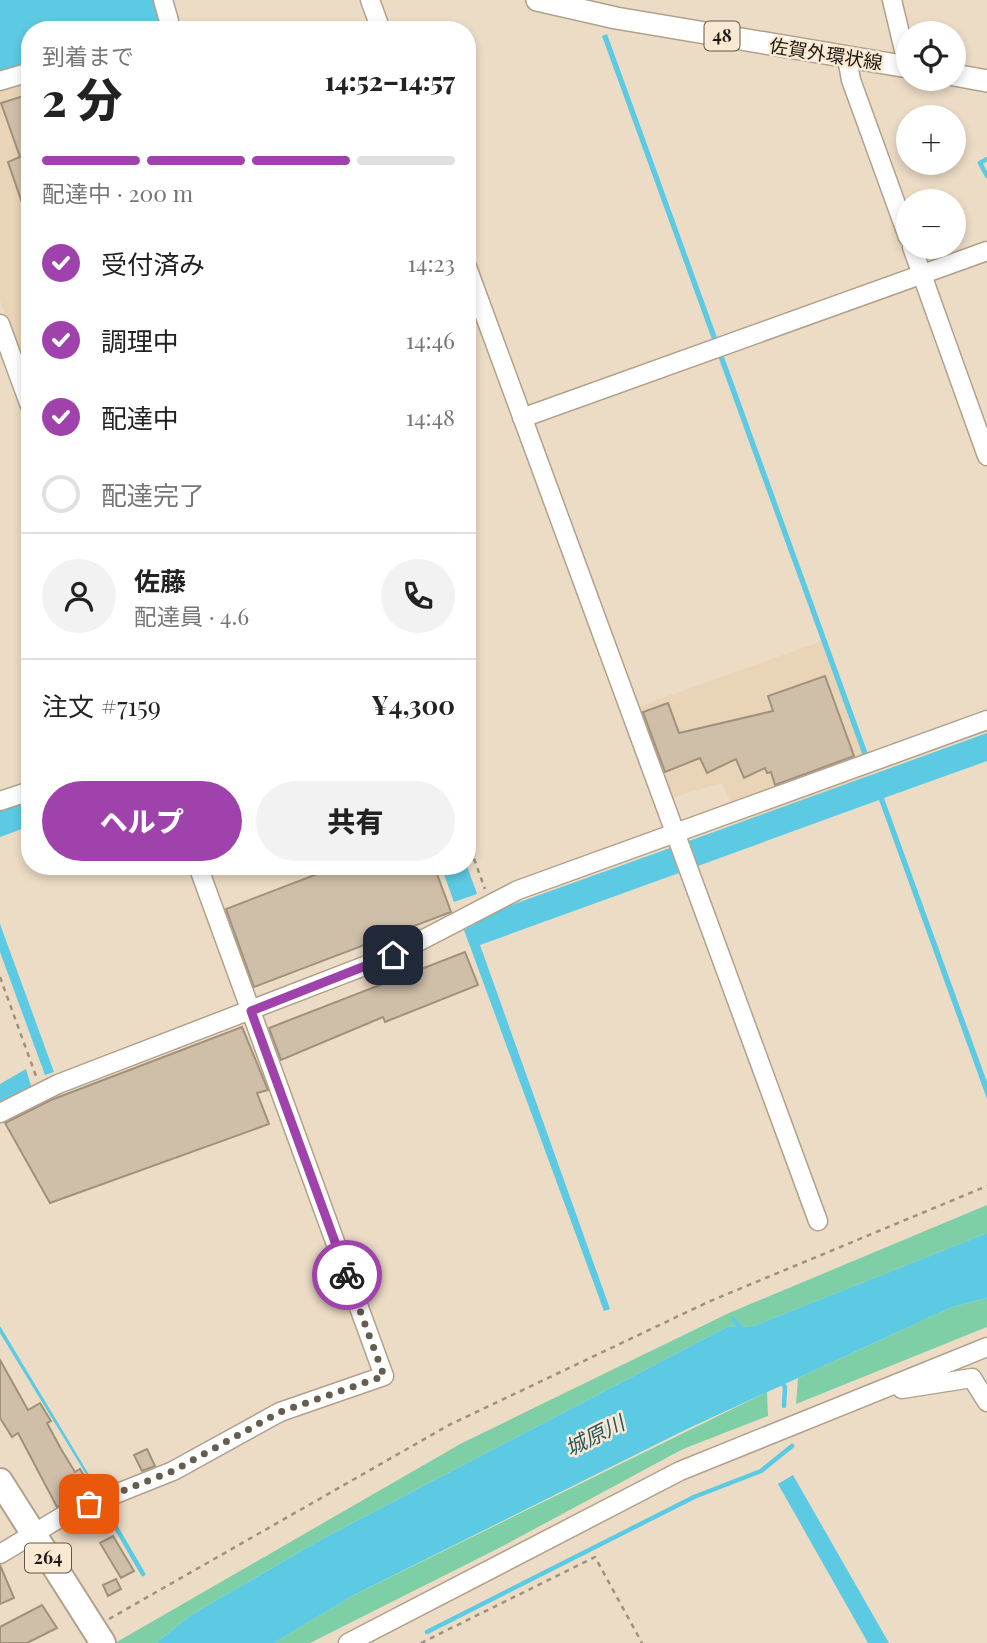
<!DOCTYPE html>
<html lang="ja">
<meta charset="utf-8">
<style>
:root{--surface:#fff;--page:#f2f2f2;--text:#222;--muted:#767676;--line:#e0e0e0;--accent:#9f42ab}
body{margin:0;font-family:"Playfair Display","Noto Sans JP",serif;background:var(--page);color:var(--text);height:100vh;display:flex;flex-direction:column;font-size:26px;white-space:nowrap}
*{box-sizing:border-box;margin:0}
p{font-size:23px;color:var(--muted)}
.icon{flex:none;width:38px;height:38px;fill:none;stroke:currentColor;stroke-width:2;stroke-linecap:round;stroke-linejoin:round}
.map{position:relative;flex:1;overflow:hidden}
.drawer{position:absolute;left:21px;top:21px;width:455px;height:854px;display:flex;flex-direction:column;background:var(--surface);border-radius:28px;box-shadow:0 4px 10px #0003}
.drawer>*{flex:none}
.tools{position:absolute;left:896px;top:21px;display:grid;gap:14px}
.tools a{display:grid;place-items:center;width:70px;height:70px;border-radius:50%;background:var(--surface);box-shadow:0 4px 10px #0003;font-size:35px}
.pin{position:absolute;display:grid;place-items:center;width:60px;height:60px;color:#fff;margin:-30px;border-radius:14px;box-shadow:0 4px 10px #0006}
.courier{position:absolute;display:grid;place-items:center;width:70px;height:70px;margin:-35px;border:5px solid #9f42ab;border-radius:50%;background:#fff;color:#222;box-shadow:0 2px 9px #0007}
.summary em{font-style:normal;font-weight:800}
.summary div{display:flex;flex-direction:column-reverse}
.summary{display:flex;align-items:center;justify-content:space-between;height:119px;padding:0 21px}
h1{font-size:46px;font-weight:800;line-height:52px}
.bar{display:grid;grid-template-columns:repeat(4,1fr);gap:10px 7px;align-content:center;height:84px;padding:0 21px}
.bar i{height:9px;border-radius:5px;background:var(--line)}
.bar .active{background:var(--accent)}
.bar p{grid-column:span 4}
.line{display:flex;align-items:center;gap:18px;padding:0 21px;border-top:2px solid var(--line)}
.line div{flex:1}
.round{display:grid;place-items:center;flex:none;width:74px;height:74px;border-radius:37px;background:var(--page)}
ol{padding:0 21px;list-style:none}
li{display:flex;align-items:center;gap:21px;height:77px}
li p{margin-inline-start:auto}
li .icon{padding:7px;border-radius:50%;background:var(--accent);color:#fff;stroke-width:4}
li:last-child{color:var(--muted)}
li i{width:38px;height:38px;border:4px solid var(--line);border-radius:50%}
.cta{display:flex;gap:14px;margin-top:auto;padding:14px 21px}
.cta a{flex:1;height:80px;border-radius:42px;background:var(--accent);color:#fff;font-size:28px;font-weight:800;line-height:80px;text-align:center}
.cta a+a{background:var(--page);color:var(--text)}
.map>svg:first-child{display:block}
.built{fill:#e9d4b7}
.green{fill:#7fcfa6}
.water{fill:#5ccae2}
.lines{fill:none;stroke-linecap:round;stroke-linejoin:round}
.stream{stroke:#5ccae2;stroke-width:4.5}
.building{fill:#cfbfa9;stroke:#a0917c;stroke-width:2}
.minor-casing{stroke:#b1a18c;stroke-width:21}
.major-casing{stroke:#b1a18c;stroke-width:24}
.highway-casing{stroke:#b1a18c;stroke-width:28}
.path{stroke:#9d9181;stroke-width:2.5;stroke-dasharray:5 5;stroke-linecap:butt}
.minor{stroke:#fff;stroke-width:18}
.major{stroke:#fff;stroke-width:21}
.highway{stroke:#fff;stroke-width:24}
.done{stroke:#665d50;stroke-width:7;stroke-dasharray:0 12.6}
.route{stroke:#9f42ab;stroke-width:9}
.labels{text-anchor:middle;stroke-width:5;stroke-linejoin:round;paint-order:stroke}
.shield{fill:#fae9d2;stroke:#60574b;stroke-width:2}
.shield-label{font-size:18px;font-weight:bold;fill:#1e1911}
.street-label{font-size:19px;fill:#1e1911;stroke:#fae9d2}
.water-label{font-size:21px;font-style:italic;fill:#285762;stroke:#fae9d2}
</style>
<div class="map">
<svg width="987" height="1643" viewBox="0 0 987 1643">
<rect width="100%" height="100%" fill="#ecdcc6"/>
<path class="built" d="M30,79V382L0,301V87Z
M822,641L873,782L742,829L722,783L657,802L623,712Z"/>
<path class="green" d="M987,1205V1233L754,1326L727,1327L322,1539L191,1615L156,1643H115L462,1443L729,1313Z
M987,1298V1327L796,1404L798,1378L952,1307Z
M767,1392L768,1416L683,1449L501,1547L310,1643H274L352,1596Z"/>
<path class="water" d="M0,0H154L161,21L149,30H30V64L0,72Z
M607,34L868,754L863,756L602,36Z
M987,733V761L884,798L987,1082V1099L879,800L695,867L686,842Z
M30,800V826L0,837V811Z
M670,848L679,873L480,945L610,1309L604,1311L464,930L503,908Z
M441,866H467L477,894L454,902Z
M0,924L54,1072L45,1075L0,952Z
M26,1069L32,1089L0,1103V1084Z
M987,1233V1298L952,1307L687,1429L352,1596L274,1643H156L191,1615L322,1539L727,1327L754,1326Z
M0,1326L97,1488L95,1489L0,1333Z
M793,1475L889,1643H868L778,1484Z"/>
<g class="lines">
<path class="stream" d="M987,159L980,163L987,176
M733,1319L741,1329
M780,1380L785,1387L784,1406
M103,1505L143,1574
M427,1632L694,1497L761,1471L792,1446"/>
</g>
<path class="building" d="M30,94V219L28,220L8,162L20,157L1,103Z
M825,676L854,756L775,785L771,772L767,773L765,768L744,778L736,759L707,773L700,758L665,772L643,712L668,703L679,733L773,711L768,696Z
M338,866H434L451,912L254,987L226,909Z
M465,952L478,985L385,1022L383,1017L281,1060L269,1028Z
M242,1027L268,1090L257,1093L269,1124L50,1203L5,1123L51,1100Z
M0,1360L28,1410L40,1403L51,1421L47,1423L61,1449L75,1472L80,1469L93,1491L57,1507L18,1433L12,1437L0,1418Z
M147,1449L155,1466L142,1471L134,1455Z
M113,1536L134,1571L121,1578L100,1543Z
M0,1565L14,1598L0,1604Z
M116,1579L121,1589L108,1596L103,1585Z
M42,1605L57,1628L27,1643H0V1627Z"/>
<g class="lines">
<g class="minor-casing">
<path id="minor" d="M163,0L169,21L166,30
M370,0L381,30
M892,0L908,67
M847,58L851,80L908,237
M0,81L30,72
M912,247L987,456
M467,267L818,1221
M0,324L30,406
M522,418L987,251
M0,801L30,791
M0,1113L58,1084L393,955L518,890L987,720
M902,1389L972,1378L987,1402
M0,1554L68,1513L173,1471L280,1412L384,1376L198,866
M348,1643L680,1471L987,1347"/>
</g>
<g class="major-casing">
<path id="major" d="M537,0L616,18L908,67
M954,75L987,81"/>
</g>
<g class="highway-casing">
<path id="highway" d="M0,1481L103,1643"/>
</g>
<path class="path" d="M467,840L485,889
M0,977L36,1076
M109,1619L449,1425L708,1302L987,1186
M421,1643L595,1557L642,1643"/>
<use href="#minor" class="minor"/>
<use href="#major" class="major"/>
<use href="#highway" class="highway"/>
</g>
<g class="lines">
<path class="done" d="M89,1504L173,1471L280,1412L384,1376L347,1275"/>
<path class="route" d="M347,1275L251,1011L393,955"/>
</g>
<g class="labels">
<g class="shield">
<rect x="704.5" y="21.5" width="35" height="29" rx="5"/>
<rect x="25" y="1543.5" width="46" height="29" rx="5"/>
</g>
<g class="shield-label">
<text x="722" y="42">48</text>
<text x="48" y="1564">264</text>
</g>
<g class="street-label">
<text transform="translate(826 54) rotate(9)" y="7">佐賀外環状線</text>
</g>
<g class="water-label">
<text transform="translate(595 1436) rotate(-27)" y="7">城原川</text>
</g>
</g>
</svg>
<div class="tools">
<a><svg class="icon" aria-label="locate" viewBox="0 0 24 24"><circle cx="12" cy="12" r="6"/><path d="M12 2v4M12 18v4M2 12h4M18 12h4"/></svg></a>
<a>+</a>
<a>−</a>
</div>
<div class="pin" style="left:89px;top:1504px;background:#ea580c"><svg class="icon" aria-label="bag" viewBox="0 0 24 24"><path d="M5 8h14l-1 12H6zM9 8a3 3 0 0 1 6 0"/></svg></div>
<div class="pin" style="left:393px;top:955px;background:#1f2937"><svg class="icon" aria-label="home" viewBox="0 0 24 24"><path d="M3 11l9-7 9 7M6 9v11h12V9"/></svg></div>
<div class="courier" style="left:347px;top:1275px"><svg class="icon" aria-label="bike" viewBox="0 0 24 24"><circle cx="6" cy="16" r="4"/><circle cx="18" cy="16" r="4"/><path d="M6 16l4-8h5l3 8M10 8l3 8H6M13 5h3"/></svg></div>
<section class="drawer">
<div class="summary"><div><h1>2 分</h1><p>到着まで</p></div><em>14:52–14:57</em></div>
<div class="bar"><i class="active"></i><i class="active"></i><i class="active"></i><i></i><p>配達中 · 200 m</p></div>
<ol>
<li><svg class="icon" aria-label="check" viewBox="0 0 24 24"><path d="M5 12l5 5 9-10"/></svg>受付済み<p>14:23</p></li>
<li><svg class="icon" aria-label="check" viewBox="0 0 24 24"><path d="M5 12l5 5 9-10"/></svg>調理中<p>14:46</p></li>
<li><svg class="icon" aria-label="check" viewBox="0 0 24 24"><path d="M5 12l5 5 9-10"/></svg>配達中<p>14:48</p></li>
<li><i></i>配達完了</li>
</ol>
<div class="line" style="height:126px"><a class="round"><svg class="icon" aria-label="person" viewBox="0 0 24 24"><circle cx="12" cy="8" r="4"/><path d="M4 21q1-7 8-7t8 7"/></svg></a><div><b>佐藤</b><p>配達員 · 4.6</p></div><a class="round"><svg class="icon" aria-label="phone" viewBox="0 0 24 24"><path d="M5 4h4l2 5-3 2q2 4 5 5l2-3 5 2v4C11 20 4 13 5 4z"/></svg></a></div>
<div class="line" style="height:91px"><div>注文 #7159</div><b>¥4,300</b></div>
<div class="cta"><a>ヘルプ</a><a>共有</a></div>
</section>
</div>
